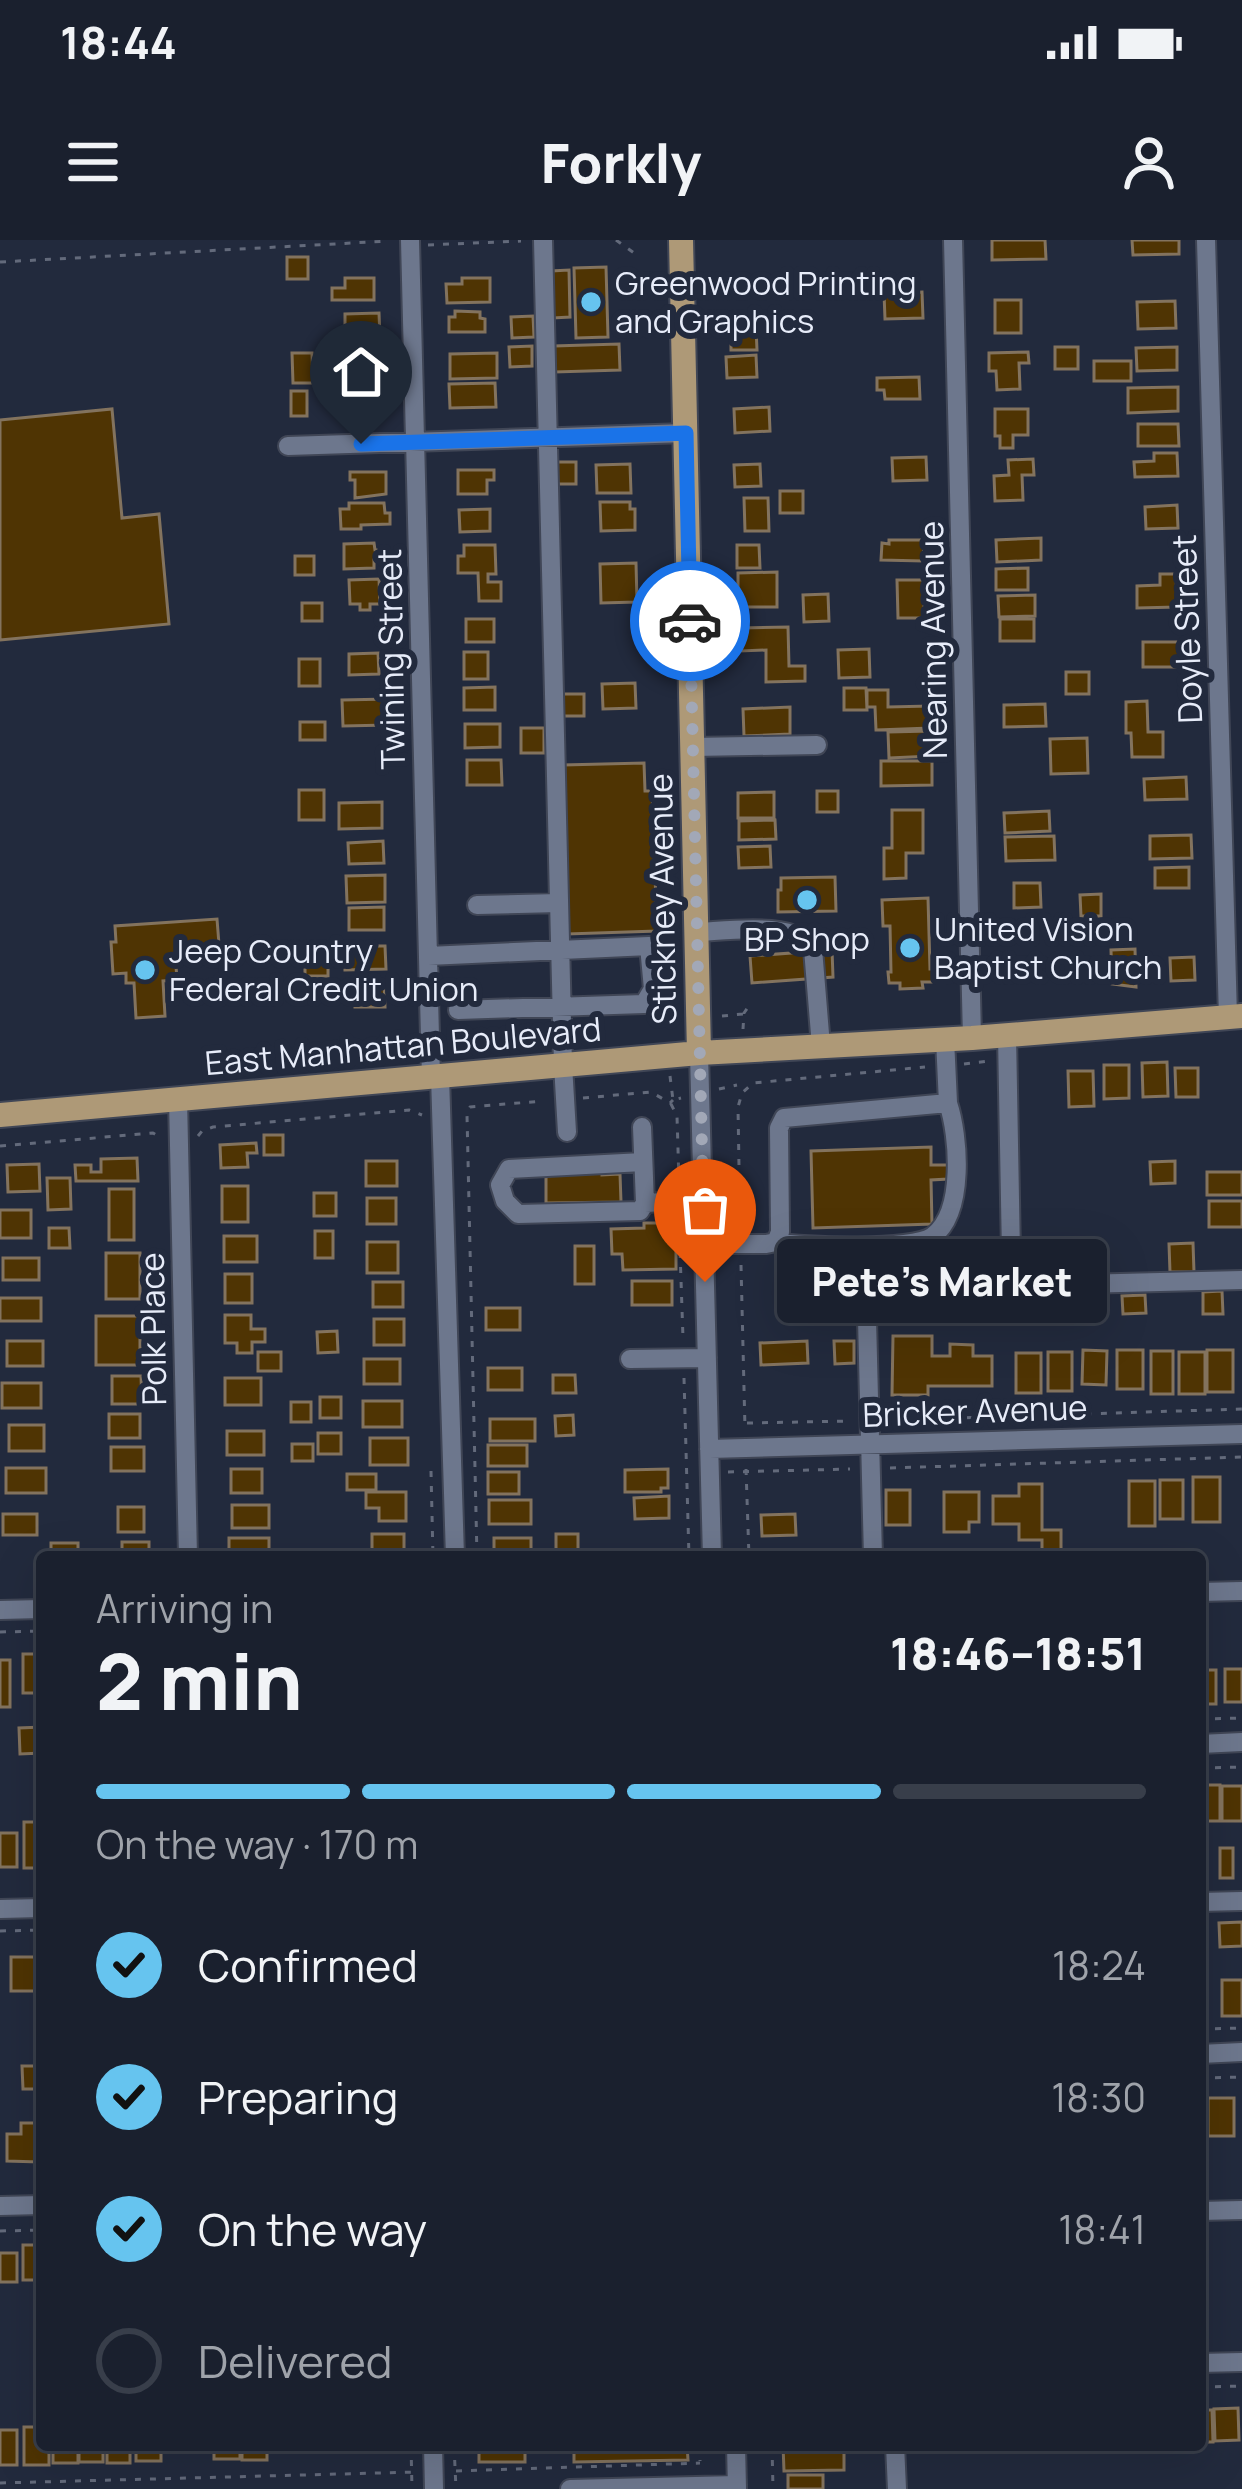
<!DOCTYPE html>
<meta charset="utf-8">
<style>
:root{--surface:#1a202e;--page:#232836;--text:#f1f3f6;--muted:#9fa3aa;--line:#383e4a;--accent:#66c4ef}
body{margin:0;font-family:Manrope,sans-serif;background:var(--page);color:var(--text);height:100vh;display:flex;flex-direction:column;font-size:45px;white-space:nowrap}
*{box-sizing:border-box;margin:0}
p{font-size:39px;color:var(--muted)}
.icon{flex:none;width:66px;height:66px;fill:none;stroke:currentColor;stroke-width:2;stroke-linecap:round;stroke-linejoin:round}
.map{position:relative;flex:1;overflow:hidden}
.sheet{position:absolute;left:36px;top:1311px;width:1170px;height:900px;display:flex;flex-direction:column;background:var(--surface);border-radius:12px;box-shadow:0 12px 48px #0002,0 0 0 3px var(--line)}
.sheet>*{flex:none}
.pin{position:absolute;display:grid;place-items:center;width:102px;height:102px;color:#fff;margin:-123px -51px;border-radius:50% 50% 50% 0;rotate:-45deg;box-shadow:0 0 12px #0007}
.pin .icon{rotate:45deg}
.courier{position:absolute;display:grid;place-items:center;width:120px;height:120px;margin:-60px;border:9px solid #1a73e8;border-radius:50%;background:#fff;color:#222;box-shadow:0 3px 15px #0007}
.bubble{position:absolute;height:84px;border-radius:12px;background:var(--surface);box-shadow:0 12px 48px #0002,0 0 0 3px var(--line);font-size:39px;font-weight:800;line-height:84px;text-align:center}
.head em{font-style:normal;font-weight:800}
.head div{display:flex;flex-direction:column-reverse}
.head{display:flex;align-items:center;justify-content:space-between;height:204px;padding:0 60px}
h1{font-size:78px;font-weight:800;line-height:90px}
.bar{display:grid;grid-template-columns:repeat(4,1fr);gap:18px 12px;align-content:center;height:144px;padding:0 60px}
.bar i{height:15px;border-radius:9px;background:var(--line)}
.bar .selected{background:var(--accent)}
.bar p{grid-column:span 4}
ol{padding:0 60px;list-style:none}
li{display:flex;align-items:center;gap:36px;height:132px}
li p{margin-inline-start:auto}
li .icon{padding:12px;border-radius:50%;background:var(--accent);color:#111;stroke-width:4}
li:last-child{color:var(--muted)}
li i{width:66px;height:66px;border:6px solid var(--line);border-radius:50%}
.status{display:flex;justify-content:space-between;align-items:center;height:84px;padding:0 60px;background:var(--surface);direction:ltr}
.status svg{height:33px;fill:currentColor}
header{display:flex;justify-content:space-between;align-items:center;height:156px;padding:0 60px;background:var(--surface);font-size:54px;font-weight:800}
.map>svg:first-child{display:block}
.building{fill:#4f3403;stroke:#83735e;stroke-width:3}
.lines{fill:none;stroke-linecap:round;stroke-linejoin:round}
.minor-casing{stroke:#404656;stroke-width:22}
.major-casing{stroke:#404656;stroke-width:28}
.path{stroke:#636a7b;stroke-width:3;stroke-dasharray:6 9;stroke-linecap:butt}
.minor{stroke:#6d778d;stroke-width:18}
.major{stroke:#ae9977;stroke-width:24}
.done{stroke:#a2a8b7;stroke-width:12;stroke-dasharray:0 21.6}
.route{stroke:#1a73e8;stroke-width:15}
.poi-dot{fill:#66c4ef;stroke:#222a3d;stroke-width:4.5}
.labels{text-anchor:middle;stroke-width:12;stroke-linejoin:round;paint-order:stroke}
.poi-label{font-size:33px;fill:#e7ecf9;stroke:#222a3d;text-anchor:start}
.street-label{font-size:33px;fill:#e7ecf9;stroke:#222a3d}
</style>
<div class="status"><b>18:44</b><svg viewBox="0 0 49 12"><path d="M0 12V9h3v3zM5 12V6h3v6zM10 12V3h3v9zM15 12V0h3v12zM26 1h20v11H26zM47 4h2v5h-2z"/></svg></div>
<header><svg class="icon" aria-label="menu" viewBox="0 0 24 24"><path d="M4 6h16M4 12h16M4 18h16"/></svg>Forkly<svg class="icon" aria-label="person" viewBox="0 0 24 24"><circle cx="12" cy="8" r="4"/><path d="M4 21q1-7 8-7t8 7"/></svg></header>
<div class="map">
<svg width="1242" height="2249" viewBox="0 0 1242 2249">
<rect width="100%" height="100%" fill="#222a3d"/>
<path class="building" d="M992,0H1045L1046,19L992,20Z
M1132,0H1179V14L1133,15Z
M287,17H308V39H287Z
M606,27L608,97L576,98L574,28Z
M569,30L570,77L553,78L551,31Z
M345,38H374V60H332V48H345Z
M462,38H490V62L447,63L446,44H462Z
M922,52L923,78L885,79L884,53Z
M995,60H1021V93H995Z
M1175,61L1176,88L1138,89L1137,62Z
M455,71L480,72V78L485,79V92H449V77H455Z
M379,73L380,98L345,99V74Z
M533,76L534,97L512,98L511,77Z
M756,87L757,110H731V88Z
M619,104L620,130L555,132L554,106Z
M532,106V126L510,127L509,107Z
M1055,107H1078V129H1055Z
M1177,107V130L1137,131L1136,108Z
M382,110L383,131L333,133V111Z
M1028,112L1029,123H1019L1020,149L997,150L996,131H989V113Z
M292,113H312L313,143H293Z
M497,113V138L450,139V114Z
M756,115L757,137L727,138L726,117Z
M1094,121H1131V141H1094Z
M919,137L920,159H885L884,150H877V138Z
M495,143L496,167L450,168L449,144Z
M385,147V169H337L336,148Z
M1178,147V171L1128,173V148Z
M291,151H307V176H291Z
M769,167L770,191L735,193L734,169Z
M112,169L122,278L159,274L169,384L0,400V180Z
M995,169H1028V195H1013V208H1000V196H995Z
M1138,184H1178L1179,206H1138Z
M1154,213H1177L1178,236L1135,237L1134,222L1154,221Z
M926,217L927,240L893,241L892,218Z
M1033,219L1034,235H1022L1023,260L995,261L994,236L1009,235L1008,220Z
M554,222H576V244H554Z
M630,224L631,253H597L596,225Z
M760,224L761,246L735,247L734,225Z
M458,230H494V240H487V254H458Z
M350,232H386V254L355,258V240H350Z
M780,251H803V273H780Z
M744,258H768L769,291H745Z
M600,262H630V269H635V290L601,291Z
M349,263H384L385,273H390V284L361,285V289H341L340,269H349Z
M1177,265L1178,288L1146,289L1145,267Z
M490,269V291L460,292L459,270Z
M1041,298V320L997,322L996,300Z
M889,300H924L923,321L881,320L882,303L889,304Z
M374,303L375,310H382V320H374V328L344,329V304Z
M464,305H495L496,334H488V342H501V361H479L478,333H458V316H464Z
M737,305H759L760,328H737Z
M295,316H314V335H295Z
M636,323L637,362L601,363L600,324Z
M1028,328V350H996V329Z
M777,332V367H738V333Z
M1160,334H1176L1177,367L1137,368V346L1160,345Z
M379,339L380,364H370V370H360V364H350L349,340Z
M897,340H924V378H898Z
M828,354L829,381L804,382L803,355Z
M1035,355V376L999,377L998,356Z
M302,363H322V381H302Z
M466,379H494V402H466Z
M1000,379H1034V401H1000Z
M788,387L789,426H805V441L766,442V410L740,411V388Z
M1143,402H1181V427H1143Z
M869,409L870,437L839,438L838,410Z
M464,412H488V439H464Z
M378,413L379,434L349,435V414Z
M299,419H320V446H299Z
M1066,432H1089V454H1066Z
M635,443L636,468L603,469L602,444Z
M495,447V470H464V448Z
M844,448H866L867,470H844Z
M867,450H888V467L930,466L931,488L876,490L875,467H867Z
M562,454H584V476H562Z
M388,459V485L343,486L342,460Z
M1147,461L1148,492H1163V517H1132L1131,493H1126V462Z
M1045,464L1046,486L1004,487V465Z
M790,467V494L744,496L743,469Z
M300,482H325V500H300Z
M465,484H500V507L465,508Z
M521,488H544V513H521Z
M931,491L932,516L889,518L888,492Z
M1087,498L1088,533L1051,534L1050,499Z
M467,520H501L502,545H467Z
M881,521H932V545L881,546Z
M644,523L645,551H652L657,691L567,694L563,525Z
M1186,537L1187,559L1145,560L1144,539Z
M299,550H324V580H299Z
M817,551H838V572H817Z
M774,552V578H738V553Z
M382,562V588L339,589V563Z
M892,570H923V613H906V638L884,639V608H892Z
M1049,571L1050,591L1005,593L1004,573Z
M775,580L776,599L739,600V581Z
M1191,595L1192,618L1150,619V596Z
M1054,596L1055,620L1006,621L1005,597Z
M383,601L384,623L349,624L348,603Z
M770,606L771,627L739,628L738,607Z
M1189,627V648H1155V628Z
M385,635V662L347,663L346,636Z
M835,637L836,671L778,672V650H781V638Z
M1014,643H1040L1041,667L1014,668Z
M1101,654V676H1081L1080,655Z
M928,658L930,729H934V742H922L923,748L900,749V743H889L888,732H891L890,686H883L882,660Z
M384,667V690H349V668Z
M217,679L220,717L179,720V726H176L177,740L163,741L165,776L136,778L134,743H126V733L113,734L111,702H116L115,686Z
M345,706H385L386,729L345,730Z
M1135,709L1136,747L1112,744L1111,710Z
M832,710L833,737L752,743L750,716Z
M1194,717L1195,740L1171,741L1170,718Z
M305,718H328V736H305Z
M384,742L385,767H355V743Z
M1167,822L1168,856L1143,857L1142,823Z
M1104,825H1129V858L1104,859Z
M1175,828H1198V857H1176Z
M1068,831H1093L1094,866L1069,867Z
M264,895H283V915H264Z
M256,903L257,913H247L248,927L221,928L220,905Z
M931,907V925H948V939L931,940L932,984L813,988L811,911Z
M137,918L138,941H76L75,925H91V932H101V919Z
M366,921H397V946H366Z
M1175,921V943L1151,944L1150,922Z
M39,924L40,951L8,952L7,925Z
M602,929V935L620,934L621,962L546,963V935Z
M1207,932H1242V955H1207Z
M47,938H70L71,969L48,970Z
M222,946H248V982H222Z
M109,949H134V1000H109Z
M314,953H336V976H314Z
M367,958H396V984H367Z
M1209,961H1242V987H1209Z
M0,970H31V998H0Z
M644,983H668L669,1003H676V1029L623,1030L622,1014H612L611,989L644,988Z
M49,988H69L70,1008H49Z
M315,991H333V1018H315Z
M224,996H257V1022H224Z
M367,1002H398V1033H367Z
M1193,1003L1194,1032H1170L1169,1004Z
M575,1006H594V1044H575Z
M106,1013H140V1059H106Z
M3,1018H39V1040H3Z
M225,1034H252V1063H225Z
M632,1041H672V1065H632Z
M373,1042H403V1067H373Z
M1222,1051L1223,1074H1203V1052Z
M1145,1055L1146,1073L1123,1074L1122,1056Z
M0,1058H41V1081H0Z
M486,1068H520V1090H486Z
M225,1075H251V1089H265V1102H252V1113H237V1103H225Z
M96,1076H140V1125H96Z
M374,1079H404V1105H374Z
M337,1091L338,1112L318,1113L317,1092Z
M893,1096H932V1116H950V1104L973,1105V1116H992V1146H928V1155H892Z
M7,1101H43V1126H7Z
M807,1101L808,1123L761,1125L760,1103Z
M834,1101H854V1123L835,1124Z
M1083,1110L1107,1111L1106,1145L1082,1144Z
M1117,1110H1143V1149H1117Z
M1207,1110H1233V1152H1207Z
M1151,1111H1173V1154H1151Z
M258,1112H281V1131H258Z
M1048,1112H1072V1151H1048Z
M1179,1112H1205V1154H1179Z
M1016,1113H1041V1153H1016Z
M364,1119H400V1144H364Z
M488,1128H522V1150H488Z
M553,1135H575L576,1153H553Z
M112,1136H141L142,1164H112Z
M225,1138H261V1165H225Z
M2,1143H41V1168H2Z
M320,1157H341V1178H320Z
M363,1161H402V1187H363Z
M291,1162H311V1182H291Z
M109,1174H140V1198H109Z
M573,1175L574,1195L556,1196L555,1176Z
M490,1179H535V1201H490Z
M9,1185H44V1211H9Z
M227,1191H264V1215H227Z
M318,1193H341V1214H318Z
M370,1198H408V1225H370Z
M292,1204H313V1221H292Z
M488,1205H527V1226H488Z
M111,1207H144V1231H111Z
M6,1228H46V1253H6Z
M231,1229H262V1253H231Z
M668,1229V1248H661V1252H625V1230Z
M488,1232H519V1254H488Z
M347,1234H376V1250H347Z
M1193,1237H1220V1282H1193Z
M1160,1240H1183V1279H1160Z
M1129,1241H1155V1286H1129Z
M1019,1244H1042V1290H1061V1314H1042V1300H1019V1284H993V1256H1019Z
M886,1250H910V1285H886Z
M366,1252H406V1281H379V1268H366Z
M944,1252H979V1282H969V1292H944Z
M669,1256V1278L635,1279L634,1258Z
M489,1260H531V1284H489Z
M232,1265H269V1288H232Z
M118,1267H144V1292H118Z
M3,1274H37V1295H3Z
M795,1274L796,1295L762,1296L761,1275Z
M372,1294H404V1317H372Z
M556,1294H578V1315H556Z
M229,1298H269V1317H229Z
M494,1298H531V1317H494Z
M122,1302H149V1317H122Z
M51,1303H78V1317H51Z
M23,1414H42V1453H23Z
M0,1420H10V1467H0Z
M1225,1429H1242V1462H1225Z
M1200,1430H1216V1464H1200Z
M42,1487V1513L20,1514L19,1488Z
M1200,1545H1220V1581H1200Z
M1222,1546H1242V1581H1222Z
M24,1582H37V1593H42V1628H24Z
M0,1593H17V1627H0Z
M1220,1608H1233V1638H1220Z
M1242,1682V1706L1220,1707L1219,1683Z
M11,1717H41V1751H11Z
M1222,1740H1242V1776H1222Z
M22,1826H42V1849H23Z
M1208,1858H1234V1896H1208Z
M21,1883H40L39,1922L7,1921V1894H21Z
M23,2005H42V2040H23Z
M0,2013H17V2042H0Z
M1238,2168L1239,2200L1215,2201L1214,2169Z
M1200,2170H1212L1213,2202H1200Z
M24,2187H42V2205H49V2225H24Z
M0,2190H17V2225H0Z
M53,2205H78V2223H53Z
M79,2205H103V2222H79Z
M107,2205H130V2223H107Z
M136,2205H161V2221H136Z
M214,2205H240V2219H214Z
M242,2205H267V2220H242Z
M479,2205H525V2222H479Z
M574,2205H687L688,2220L574,2222Z
M783,2205H844V2230L784,2231Z
M788,2235H823V2249H788Z"/>
<g class="lines">
<g class="minor-casing">
<path id="minor" d="M410,0L431,837
M543,0L563,825L567,892
M953,0L972,798
M1206,0L1228,777
M288,206L686,193
M692,507L817,505
M477,665L559,663
M696,692C726,691 797,680 813,709L821,806
M428,716L649,706L653,749L644,764L458,770
M1007,795L1011,1014C1013,1032 1020,1042 1039,1045L1242,1040
M699,813L712,1317
M440,836L455,1317
M178,859L188,1317
M642,887L645,963L703,960
M643,922L509,929L500,945L505,961L518,974L640,971L645,963
M776,1002C803,1007 914,1011 933,996C965,972 959,896 948,863
M704,1004H766L776,1002L780,992L779,888L784,878L948,863L945,799
M867,1079L873,1317
M630,1119L707,1118
M709,1209L1242,1194
M1200,1352L1242,1351
M0,1370L42,1369
M1200,1504L1242,1502
M1200,1662L1242,1661
M0,1669L42,1668
M1200,1814L1242,1812
M0,1966L42,1965
M1200,1971L1242,1970
M1200,2123L1242,2122
M433,2205L434,2249
M736,2205L737,2249
M895,2205L897,2249
M570,2249L737,2245"/>
</g>
<g class="major-casing">
<path id="major" d="M681,0L699,813
M0,875L699,813L972,798L1242,776"/>
</g>
<path class="path" d="M616,0L634,13
M428,5L521,1
M0,22L389,1
M722,776L743,774
M662,782L677,781
M743,789L744,773L751,763
M964,824L990,821
M670,836L673,860L681,858
M719,849L737,845
M583,858L651,852L670,863L673,860
M671,864L677,876L679,942
M198,896L202,891L213,887L409,870L422,875
M0,906L153,893L158,896
M679,982L683,1098
M740,985L738,867L742,853L753,843L925,827
M741,1025L745,1189
M684,1138L689,1317
M891,1180L1242,1169
M747,1183L851,1181
M890,1228L1242,1217
M746,1229L749,1317
M431,1231L433,1317
M728,1232L850,1229
M477,1317L467,875L470,867L543,861
M0,1392L42,1391
M1200,1479L1242,1478
M1200,1528L1242,1527
M0,1691L42,1690
M1200,1789L1242,1788
M1200,1838L1242,1837
M0,1991L42,1990
M1200,2147L1242,2146
M411,2205L412,2249
M454,2205L456,2249
M700,2205V2221
M772,2205L773,2249
M456,2231L700,2223
M0,2243L416,2232"/>
<use href="#minor" class="minor"/>
<use href="#major" class="major"/>
</g>
<g class="lines">
<path class="done" d="M690,381L705,1042"/>
<path class="route" d="M361,204L686,193L690,381"/>
</g>
<g class="poi-dot">
<circle cx="591" cy="62" r="12"/>
<circle cx="807" cy="660" r="12"/>
<circle cx="910" cy="708" r="12"/>
<circle cx="145" cy="730" r="12"/>
</g>
<g class="labels">
<g class="poi-label">
<text x="615" y="55">Greenwood Printing<tspan x="615" dy="38">and Graphics</tspan></text>
<text x="934" y="701">United Vision<tspan x="934" dy="38">Baptist Church</tspan></text>
<text x="807" y="711" text-anchor="middle">BP Shop</text>
<text x="169" y="723">Jeep Country<tspan x="169" dy="38">Federal Credit Union</tspan></text>
</g>
<g class="street-label">
<text transform="translate(1187 389) rotate(-92)" y="12">Doyle Street</text>
<text transform="translate(933 400) rotate(-91)" y="12">Nearing Avenue</text>
<text transform="translate(391 419) rotate(-91)" y="12">Twining Street</text>
<text transform="translate(662 659) rotate(-91)" y="12">Stickney Avenue</text>
<text transform="translate(403 806) rotate(-5)" y="12">East Manhattan Boulevard</text>
<text transform="translate(153 1089) rotate(-91)" y="12">Polk Place</text>
<text transform="translate(975 1171) rotate(-2)" y="12">Bricker Avenue</text>
</g>
</g>
</svg>
<div class="pin" style="left:705px;top:1042px;background:#ea580c"><svg class="icon" aria-label="bag" viewBox="0 0 24 24"><path d="M5 8h14l-1 12H6zM9 8a3 3 0 0 1 6 0"/></svg></div>
<div class="pin" style="left:361px;top:204px;background:#1f2937"><svg class="icon" aria-label="home" viewBox="0 0 24 24"><path d="M3 11l9-7 9 7M6 9v11h12V9"/></svg></div>
<div class="courier" style="left:690px;top:381px"><svg class="icon" aria-label="car" viewBox="0 0 24 24"><path d="M5 17H2v-5l4-1 3-4h7l3 4 3 1v5h-3M9 17h6M6 11h13"/><circle cx="7" cy="17" r="2"/><circle cx="17" cy="17" r="2"/></svg></div>
<div class="bubble" style="left:777px;top:999px;width:330px">Pete's Market</div>
<section class="sheet">
<div class="head"><div><h1>2 min</h1><p>Arriving in</p></div><em>18:46–18:51</em></div>
<div class="bar"><i class="selected"></i><i class="selected"></i><i class="selected"></i><i></i><p>On the way · 170 m</p></div>
<ol>
<li><svg class="icon" aria-label="check" viewBox="0 0 24 24"><path d="M5 12l5 5 9-10"/></svg>Confirmed<p>18:24</p></li>
<li><svg class="icon" aria-label="check" viewBox="0 0 24 24"><path d="M5 12l5 5 9-10"/></svg>Preparing<p>18:30</p></li>
<li><svg class="icon" aria-label="check" viewBox="0 0 24 24"><path d="M5 12l5 5 9-10"/></svg>On the way<p>18:41</p></li>
<li><i></i>Delivered</li>
</ol>
</section>
</div>
